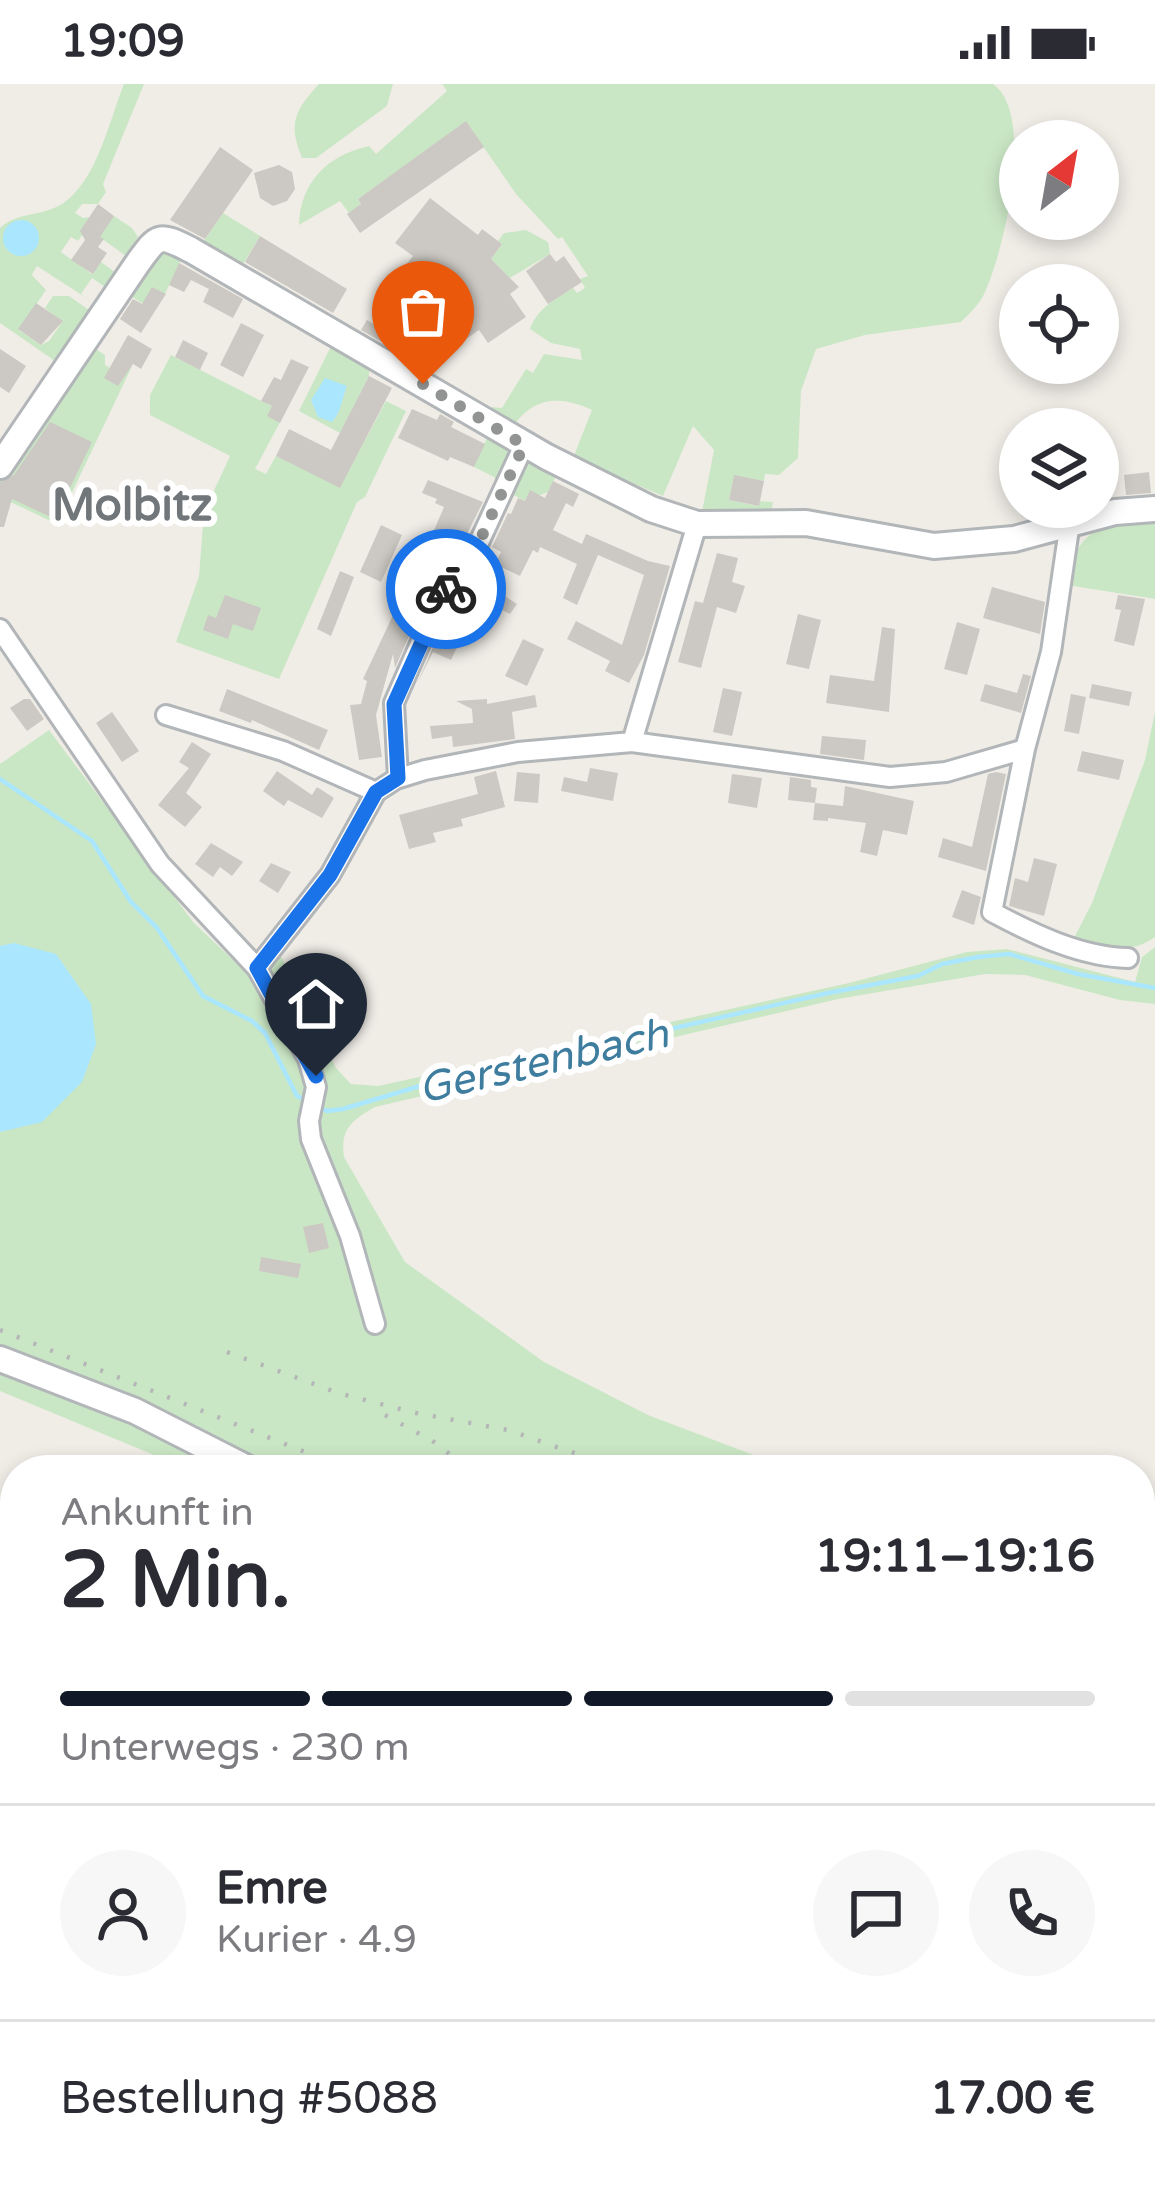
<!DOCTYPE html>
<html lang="de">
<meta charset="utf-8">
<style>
:root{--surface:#fff;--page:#f7f7f7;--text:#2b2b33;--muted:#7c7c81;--line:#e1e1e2;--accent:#111827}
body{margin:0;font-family:"Varela Round",sans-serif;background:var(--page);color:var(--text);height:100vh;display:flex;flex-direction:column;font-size:45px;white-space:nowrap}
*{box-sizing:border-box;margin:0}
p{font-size:39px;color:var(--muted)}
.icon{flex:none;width:66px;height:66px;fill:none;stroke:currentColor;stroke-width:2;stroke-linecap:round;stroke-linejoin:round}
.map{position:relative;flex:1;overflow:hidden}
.details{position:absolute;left:0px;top:1371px;width:1155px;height:747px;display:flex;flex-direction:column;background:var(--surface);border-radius:48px 48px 0 0;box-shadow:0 6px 18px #0003}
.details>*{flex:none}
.needle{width:78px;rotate:31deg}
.buttons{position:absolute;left:999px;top:36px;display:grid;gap:24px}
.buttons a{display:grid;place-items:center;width:120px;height:120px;border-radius:50%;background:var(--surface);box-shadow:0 6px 18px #0003;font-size:60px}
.pin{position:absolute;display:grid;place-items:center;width:102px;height:102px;color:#fff;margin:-123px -51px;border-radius:50% 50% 50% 0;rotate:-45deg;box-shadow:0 0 12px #0007}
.pin .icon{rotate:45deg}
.courier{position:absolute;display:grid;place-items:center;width:120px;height:120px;margin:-60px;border:9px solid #1a73e8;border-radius:50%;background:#fff;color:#222;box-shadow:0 3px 15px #0007}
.summary em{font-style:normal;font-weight:700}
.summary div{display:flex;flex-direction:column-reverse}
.summary{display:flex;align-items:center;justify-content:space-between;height:204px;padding:0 60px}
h1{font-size:78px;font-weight:700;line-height:90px}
.bar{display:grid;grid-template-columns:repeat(4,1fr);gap:18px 12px;align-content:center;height:144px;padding:0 60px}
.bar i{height:15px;border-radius:9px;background:var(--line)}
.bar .current{background:var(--accent)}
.bar p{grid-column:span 4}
.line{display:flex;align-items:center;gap:30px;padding:0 60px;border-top:3px solid var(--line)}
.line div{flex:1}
.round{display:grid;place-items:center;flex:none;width:126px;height:126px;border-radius:63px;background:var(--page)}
.status{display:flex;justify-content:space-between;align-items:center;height:84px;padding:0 60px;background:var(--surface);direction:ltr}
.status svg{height:33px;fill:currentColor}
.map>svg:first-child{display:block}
.green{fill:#cae7c5}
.water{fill:#aae6fe}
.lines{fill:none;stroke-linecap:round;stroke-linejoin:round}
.stream{stroke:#aae6fe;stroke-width:4.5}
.building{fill:#ccc8c3}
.minor-casing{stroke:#b2b6b9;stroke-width:24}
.tertiary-casing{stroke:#b2b6b9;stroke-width:30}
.minor{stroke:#fff;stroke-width:18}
.tertiary{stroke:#fff;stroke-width:24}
.rail{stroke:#b5b6b7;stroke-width:4.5;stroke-dasharray:3 15;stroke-linecap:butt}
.done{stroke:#929494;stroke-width:12;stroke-dasharray:0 21.6}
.route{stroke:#1a73e8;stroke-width:15}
.labels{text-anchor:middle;stroke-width:12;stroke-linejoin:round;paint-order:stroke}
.water-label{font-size:42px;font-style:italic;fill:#3f7d9f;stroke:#fff}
.quarter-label{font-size:45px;font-weight:bold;fill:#707679;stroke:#fff}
</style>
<div class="status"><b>19:09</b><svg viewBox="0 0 49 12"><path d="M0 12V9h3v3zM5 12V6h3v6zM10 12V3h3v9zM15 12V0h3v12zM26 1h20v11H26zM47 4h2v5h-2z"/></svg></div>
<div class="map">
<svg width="1155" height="2117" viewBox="0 0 1155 2117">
<rect width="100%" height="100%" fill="#f0ede7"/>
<path class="green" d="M124,0H144L103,100L106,108L98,120H82L75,129L83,134L98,132L108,139L114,132L132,144L138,153L126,172L87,144L78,157L71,153L61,168L92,190L101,178L115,188L105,203L92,194L81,210L94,219L37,182L32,191L46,206L19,246L41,261L49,257L62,238L45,224L53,212H69L89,226L55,277L0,239V144C19,127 41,133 62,120C97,97 109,37 124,0Z
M319,0H393L387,22L316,74H302C288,40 294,27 319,0Z
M442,0H993C1036,30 1004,167 985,208C980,220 970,229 961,238L865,251L816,265L801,307L798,374L779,391L765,390L764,397L734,392L729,416L758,422L760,417L773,418L771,430L702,428L714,366L693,342L663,412L573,374L592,326C562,312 535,312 515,340L489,328L492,323L502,324L526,285L533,289L544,270L582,276L580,265L551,259L530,245C537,225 555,215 573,204L577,209L585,204L580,195L588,192L562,153L558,155L516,110L466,38L358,115L361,120L349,129L340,117L299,141C300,98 328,71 369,62L376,70L447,7Z
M223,129L260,152L242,182L203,158Z
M526,146L548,158L550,170L510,194L491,175L502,160L498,157L504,149Z
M161,166L184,169L165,210L152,203L146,222L128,210Z
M334,256L369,276V292L340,349L299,327Z
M94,264L105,271V281L124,292L133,280L57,440L0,413V397Z
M171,271L285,329L255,385L266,390L276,372L340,403L386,317L406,327L365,413L357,418L279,595L176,558L199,492L204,428L230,372L150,331V311Z
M490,349L510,362L513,371L500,400L494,393L472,382Z
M532,374L558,388L548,408L540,411L530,407L525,417L508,408L523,376Z
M1155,435V515L1067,501C1074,445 1105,437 1155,435Z
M1155,628V853C1128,872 1104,863 1074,854L1092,819L1145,676Z
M49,646L194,839L249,891L278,866L336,984L351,1000L378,1002L849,899L967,868L1007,865L1135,898L1142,873L1155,863V920L1120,916L1025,891L985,890L838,915L375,1023C352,1036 340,1045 344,1073L405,1178L544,1278L648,1331L793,1386H263L231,1364L0,1264V680Z
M0,1283L145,1340L237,1386H190L0,1307Z
M1140,1520L1155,1526V1727L1151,1738L1140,1734Z
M81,2103H172L166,2117H76Z"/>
<path class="water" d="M3 154a18 18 0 1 1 36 0a18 18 0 1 1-36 0Z
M325,294L347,302C342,314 341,329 332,338L318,333L311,316Z
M14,859L56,870L91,920L96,960L82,998L42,1038L0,1048V862Z"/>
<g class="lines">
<path class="stream" d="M0,695L92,757L131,818L157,844L203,912L252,937L265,949L297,1012L306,1016
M316,1022L327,1027L343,1025L420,1002L828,909L918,892L942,880L978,873L1009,870L1078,890L1155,904"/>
</g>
<path class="building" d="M466,37L484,63L360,149L347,130L361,120L358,115Z
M220,63L253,86L205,155L170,136Z
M279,81L292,88L295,105L287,117L273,122L260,114L254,89Z
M430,114L478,151L482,145L502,160L491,175L519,203L510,210L526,233L488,259L479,246L437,275L416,244L438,221L398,191L413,172L395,159Z
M98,120L114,132L100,153L104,155L98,163L107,169L93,190L71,176L85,156L80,147Z
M260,152L347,205L333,229L245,178Z
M550,170L556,178L564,172L582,198L548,220L526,187Z
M179,179L243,215L233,234L203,218L209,205L191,196L184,208L169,201Z
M152,203L166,210L141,249L120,235L133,215L142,220Z
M36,219L63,237L41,261L18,245Z
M367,236L407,260L401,269L361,246Z
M241,239L264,251L243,293L220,281Z
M128,251L152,265L141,285L133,280L118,302L104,294Z
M183,256L208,269L200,286L175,273Z
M0,265L26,282L9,309L0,303Z
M291,275L309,283L280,339L267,332L272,322L261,317L274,293L281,296Z
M369,292L392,304L340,404L276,372L289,345L331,366Z
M412,325L437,336L440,330L454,338L451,343L485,360L474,383L450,373L448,377L398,354Z
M50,338L92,358L55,435L12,415L4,443H0V398L14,391Z
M1149,388L1151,409L1126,411L1124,391Z
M734,391L764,397L759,422L729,416Z
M428,396L483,418L460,464L432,451L444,423L435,419L437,415L422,409Z
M553,397L579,410L573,423L566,419L553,446L582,460L586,450L648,477L670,482L644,571L629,599L605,587L610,577L567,555L576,537L622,561L644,491L598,471L577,521L563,514L577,480L540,463L538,469L533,466L520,492L495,480L501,468L492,463L508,429L511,430L518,414L525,417L530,406L545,414Z
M381,441L402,451L381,498L360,488Z
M717,469L738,474L732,498L745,502L736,529L717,523L701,584L678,578L695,517L703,519Z
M340,487L354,493L331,552L317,545Z
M473,500L497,507L517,520L510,530L496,523L482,554L465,546L451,576L433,568L417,600L450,524L459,528Z
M992,503L1045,518L1040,550L983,534Z
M225,511L261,524L253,547L233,540L228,555L203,546L208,531L216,534Z
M1118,511L1145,515L1134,562L1114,557L1121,526L1115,525Z
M401,514L420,527L395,584L393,570L376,631L382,673L359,676L350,621L361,620L367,597L363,595Z
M798,530L821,536L809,585L786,580Z
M957,538L980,545L967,591L944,585Z
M882,543L895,545L889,628L826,619L830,591L874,597Z
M523,555L544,565L527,602L505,592Z
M1023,590L1031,592L1021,629L980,617L985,600L1017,609Z
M1092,600L1132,608L1129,622L1089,614Z
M723,604L742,608L732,652L713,648Z
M227,605L328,646L319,666L252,636L251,639L219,627Z
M1071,610L1086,613L1079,650L1064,647Z
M535,611L537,623L512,628L515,655L453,663L452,652L432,655L430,642L473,639L472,625L456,617L487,615V620Z
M24,615H30L44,635L27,647L10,624Z
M112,628L139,667L122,678L96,639Z
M822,652L866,656L864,676L820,670Z
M192,658L211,670L186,709L202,723L185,743L158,721L189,684L179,678Z
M1082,667L1124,676L1119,696L1077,687Z
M590,684L618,689L613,717L561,707L564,693L587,698Z
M277,687L312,711L317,703L334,714L322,734L288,716L284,722L263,707Z
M496,687L505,723L461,735L463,742L433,749L436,758L409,765L399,731L478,710L474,693Z
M517,688L540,690L538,719L514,717Z
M996,688L1006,690L986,787L938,773L943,754L972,763L988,690Z
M732,690L762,694L757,724L728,719Z
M790,693L811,696V703L817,704L815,719L788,716Z
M845,702L914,717L907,751L883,746L877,772L860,768L866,739L828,734V737L813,736L815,719L843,722Z
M211,759L243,778L232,792L220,783L213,793L195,780Z
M1034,774L1057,780L1044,832L1009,822L1015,794L1028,798Z
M271,779L291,788L278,809L259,797Z
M962,806L981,813L974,841L952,833Z
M323,1139L329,1164L309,1169L303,1143Z
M261,1173L301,1180L298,1194L259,1187Z"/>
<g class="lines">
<g class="minor-casing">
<path id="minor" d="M0,545L160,780L257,884L308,975L316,1003L309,1037L311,1055L350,1152L375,1240
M166,631L283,667L376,708
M632,658L697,440
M1025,665L992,828C1033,850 1081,873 1128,874
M398,694L394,619L440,514L475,467L524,361
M257,884L330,791L376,708L396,695L425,686L518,668L632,658L890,693L946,688L1025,665L1051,568L1070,438"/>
</g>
<g class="tertiary-casing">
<path id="tertiary" d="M0,382L137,180C158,151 158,149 191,166L547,373L651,425L697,440L806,439L934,462L1014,455L1115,428L1155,425
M0,1275L135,1327L251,1386
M1140,1741L1155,1746"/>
</g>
<use href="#minor" class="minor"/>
<use href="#tertiary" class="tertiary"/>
<path class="rail" d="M0,1246L350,1386
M227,1268L338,1309L416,1329L508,1346L623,1386
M385,1331L434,1358L470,1386
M1140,1588L1155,1594
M1140,1677L1155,1681"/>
</g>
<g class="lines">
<path class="done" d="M423,300L524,361L475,467L446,505"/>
<path class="route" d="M316,992L257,884L330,791L376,708L398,694L394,620L446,505"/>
</g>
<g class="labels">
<g class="water-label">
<text transform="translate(543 976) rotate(-13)" y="15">Gerstenbach</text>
</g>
<g class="quarter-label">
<text x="132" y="436">Molbitz</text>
</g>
</g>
</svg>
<div class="buttons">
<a><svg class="needle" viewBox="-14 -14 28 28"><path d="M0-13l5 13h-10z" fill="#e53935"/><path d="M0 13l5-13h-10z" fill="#7c7c81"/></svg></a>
<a><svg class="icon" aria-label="locate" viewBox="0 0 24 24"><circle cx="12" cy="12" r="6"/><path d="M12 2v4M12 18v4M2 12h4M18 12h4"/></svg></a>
<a><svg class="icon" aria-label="layers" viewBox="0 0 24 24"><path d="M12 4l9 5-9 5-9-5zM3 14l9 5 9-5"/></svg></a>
</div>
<div class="pin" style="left:423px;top:300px;background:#ea580c"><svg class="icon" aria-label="bag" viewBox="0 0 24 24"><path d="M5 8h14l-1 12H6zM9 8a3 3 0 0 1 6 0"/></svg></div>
<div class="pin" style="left:316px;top:992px;background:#1f2937"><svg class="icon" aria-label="home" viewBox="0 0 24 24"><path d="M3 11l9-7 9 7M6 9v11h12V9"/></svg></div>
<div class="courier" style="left:446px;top:505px"><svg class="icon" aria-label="bike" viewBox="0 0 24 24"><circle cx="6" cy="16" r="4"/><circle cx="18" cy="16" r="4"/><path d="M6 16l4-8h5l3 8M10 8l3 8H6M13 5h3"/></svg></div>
<section class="details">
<div class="summary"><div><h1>2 Min.</h1><p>Ankunft in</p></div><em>19:11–19:16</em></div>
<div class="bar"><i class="current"></i><i class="current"></i><i class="current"></i><i></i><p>Unterwegs · 230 m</p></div>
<div class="line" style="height:216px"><a class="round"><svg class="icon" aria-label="person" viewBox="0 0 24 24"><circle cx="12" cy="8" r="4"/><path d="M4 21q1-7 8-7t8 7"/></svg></a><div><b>Emre</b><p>Kurier · 4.9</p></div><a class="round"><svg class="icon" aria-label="chat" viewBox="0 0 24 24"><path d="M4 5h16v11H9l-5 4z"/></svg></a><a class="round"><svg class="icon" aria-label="phone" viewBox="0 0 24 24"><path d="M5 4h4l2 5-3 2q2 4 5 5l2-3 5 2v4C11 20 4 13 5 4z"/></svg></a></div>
<div class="line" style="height:156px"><div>Bestellung #5088</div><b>17.00 €</b></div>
</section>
</div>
